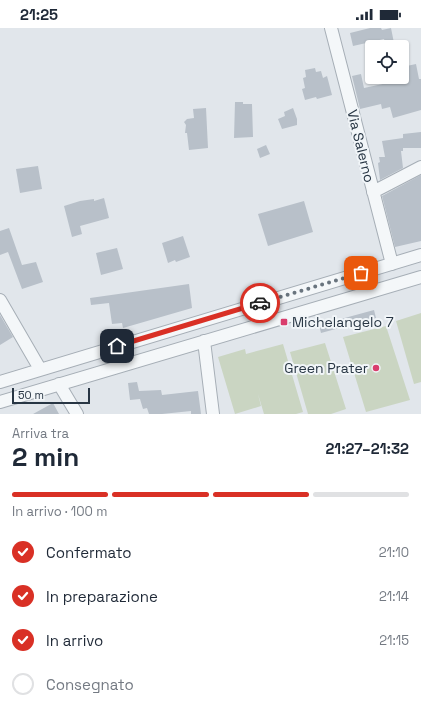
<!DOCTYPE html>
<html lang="it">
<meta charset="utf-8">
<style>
:root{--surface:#fff;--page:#f2f2f3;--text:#1f2937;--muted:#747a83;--line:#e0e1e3;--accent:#d93025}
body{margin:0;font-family:"Space Grotesk",sans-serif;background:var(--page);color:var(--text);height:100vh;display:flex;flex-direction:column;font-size:15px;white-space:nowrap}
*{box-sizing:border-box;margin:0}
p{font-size:13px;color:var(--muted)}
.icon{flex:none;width:22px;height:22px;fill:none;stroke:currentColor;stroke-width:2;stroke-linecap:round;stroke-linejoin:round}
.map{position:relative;height:386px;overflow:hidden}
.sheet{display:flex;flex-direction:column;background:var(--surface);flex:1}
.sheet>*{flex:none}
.tools{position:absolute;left:365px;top:12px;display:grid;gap:8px}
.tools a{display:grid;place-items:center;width:44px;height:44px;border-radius:4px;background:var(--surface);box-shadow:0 1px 3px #0004;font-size:20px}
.scale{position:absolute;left:12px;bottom:10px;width:78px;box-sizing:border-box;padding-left:4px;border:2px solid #283644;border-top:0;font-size:11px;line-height:14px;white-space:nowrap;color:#283644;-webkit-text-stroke:3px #f1f5f8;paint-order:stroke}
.pin{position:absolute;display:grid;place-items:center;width:34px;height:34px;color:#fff;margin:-17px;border-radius:8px;box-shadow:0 2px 6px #0006}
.courier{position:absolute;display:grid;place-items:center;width:40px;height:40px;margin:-20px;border:3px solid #d93025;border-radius:50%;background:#fff;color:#222;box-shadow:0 1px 5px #0007}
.head em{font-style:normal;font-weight:700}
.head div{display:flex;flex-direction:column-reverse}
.head{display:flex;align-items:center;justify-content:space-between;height:68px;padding:0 12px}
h1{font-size:26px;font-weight:700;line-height:30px}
.bar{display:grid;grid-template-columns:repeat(4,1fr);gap:6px 4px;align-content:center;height:48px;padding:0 12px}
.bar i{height:5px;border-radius:3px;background:var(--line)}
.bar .selected{background:var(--accent)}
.bar p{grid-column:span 4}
ol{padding:0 12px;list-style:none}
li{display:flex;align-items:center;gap:12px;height:44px}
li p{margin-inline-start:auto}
li .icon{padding:4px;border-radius:50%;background:var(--accent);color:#fff;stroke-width:4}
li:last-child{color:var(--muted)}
li i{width:22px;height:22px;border:2px solid var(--line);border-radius:50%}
.status{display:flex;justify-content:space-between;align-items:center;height:28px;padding:0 20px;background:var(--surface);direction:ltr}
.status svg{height:11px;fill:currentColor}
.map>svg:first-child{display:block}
.green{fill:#cad5c2}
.building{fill:#b8c0c9}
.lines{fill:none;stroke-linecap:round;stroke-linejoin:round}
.minor-casing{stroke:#a6aeb6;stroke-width:14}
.minor{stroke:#f4f7f9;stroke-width:12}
.done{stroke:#69747e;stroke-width:4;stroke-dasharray:0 7.2}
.route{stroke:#d93025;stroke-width:5}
.poi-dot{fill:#d93d6c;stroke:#f1f5f8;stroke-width:1.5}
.labels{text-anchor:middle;stroke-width:4;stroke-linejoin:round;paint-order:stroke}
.street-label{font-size:14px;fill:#283644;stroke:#f1f5f8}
.poi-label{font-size:14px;fill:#283644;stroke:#f1f5f8;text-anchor:start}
</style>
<div class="status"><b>21:25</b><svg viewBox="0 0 49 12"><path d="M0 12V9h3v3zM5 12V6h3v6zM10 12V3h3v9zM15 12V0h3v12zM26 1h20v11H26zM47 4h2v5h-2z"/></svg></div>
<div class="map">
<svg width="421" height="386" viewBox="0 0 421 386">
<rect width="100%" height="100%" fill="#e1e6eb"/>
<path class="green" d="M421,285V354L414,356L396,293Z
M386,298L410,372L366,384L343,309Z
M325,315L346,381L331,386H308L290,324Z
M283,316L303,384L296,386H264L258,366L261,378L235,386L218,329L245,321L246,326Z"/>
<path class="building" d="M370,0H381L382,2L391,0L394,15L386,18L384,11L353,18L350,5Z
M416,36L419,51H421V82L393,90L390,79L382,81L381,76L360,81L352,48L361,46L364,60L392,54L391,49H402V39Z
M315,40L316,44L321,43L323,50L327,48L332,67L317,71L316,69L305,72L302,61L305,60L303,50L306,49L305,42Z
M235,74H243V76H252L253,109L234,110Z
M206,80L208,120L189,122L187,105H185L186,97L184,94L187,91L194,90L193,81Z
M293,80L297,91V97L282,101L278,91L285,88L284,84Z
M421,104V120H403V123H401L403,140L380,152L378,135L380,134L379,129H385L382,113L403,110V106Z
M266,117L270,126L260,130L257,121Z
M38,138L42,161L20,165L16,141Z
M421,147V213L395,219L382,168Z
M104,170L109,190L80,198L82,206L72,209L64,178L80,173L94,171V173Z
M304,173L313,204L268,218L258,186Z
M9,200L22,237L36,234L43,254L22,261L8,224L0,227V203Z
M183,208L190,229L176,234L175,232L168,235L162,215Z
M117,220L123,241L101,247L96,225Z
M189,256L192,280L123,300L122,295L112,296L109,275L91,277L90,270Z
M374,282L376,290L321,305L319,297Z
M0,287L13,309L0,317Z
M137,354L139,363L161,362L162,367L198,363L201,386H191V383L162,386H149L147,380L143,381L140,371L130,372L128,355Z
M53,375L59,386H33Z"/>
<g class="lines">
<g class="minor-casing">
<path id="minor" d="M331,0L392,236
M373,164L421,139
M0,272L40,341
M204,313L213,386
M0,354L421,227
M59,356L77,386
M0,374L421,249"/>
</g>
<use href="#minor" class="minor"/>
</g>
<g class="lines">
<path class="done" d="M260,275L361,245"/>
<path class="route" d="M117,318L260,275"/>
</g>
<g class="poi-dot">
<rect x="280" y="290" width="8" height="8" rx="2"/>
<circle cx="376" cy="340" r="4"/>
</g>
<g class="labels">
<g class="street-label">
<text transform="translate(361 118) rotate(76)" y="5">Via Salerno</text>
</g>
<g class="poi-label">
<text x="292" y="299">Michelangelo 7</text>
<text x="368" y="345" text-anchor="end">Green Prater</text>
</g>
</g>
</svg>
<div class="tools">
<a><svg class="icon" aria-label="locate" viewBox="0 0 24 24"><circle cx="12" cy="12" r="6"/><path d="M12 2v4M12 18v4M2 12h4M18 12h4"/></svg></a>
</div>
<div class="scale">50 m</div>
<div class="pin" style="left:361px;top:245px;background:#ea580c"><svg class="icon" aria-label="bag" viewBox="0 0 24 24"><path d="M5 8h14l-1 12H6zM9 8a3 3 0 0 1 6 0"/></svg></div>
<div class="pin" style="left:117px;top:318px;background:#1f2937"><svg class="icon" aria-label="home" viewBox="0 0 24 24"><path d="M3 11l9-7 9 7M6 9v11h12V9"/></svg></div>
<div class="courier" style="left:260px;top:275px"><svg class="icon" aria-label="car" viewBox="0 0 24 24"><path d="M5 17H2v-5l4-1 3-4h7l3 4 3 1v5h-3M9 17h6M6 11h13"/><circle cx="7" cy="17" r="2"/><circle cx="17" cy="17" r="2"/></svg></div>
</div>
<section class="sheet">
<div class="head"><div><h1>2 min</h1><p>Arriva tra</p></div><em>21:27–21:32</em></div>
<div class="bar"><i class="selected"></i><i class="selected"></i><i class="selected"></i><i></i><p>In arrivo · 100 m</p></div>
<ol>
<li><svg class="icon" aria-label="check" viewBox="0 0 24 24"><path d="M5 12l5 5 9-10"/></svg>Confermato<p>21:10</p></li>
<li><svg class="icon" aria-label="check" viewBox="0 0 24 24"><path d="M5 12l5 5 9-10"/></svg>In preparazione<p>21:14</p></li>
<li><svg class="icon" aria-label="check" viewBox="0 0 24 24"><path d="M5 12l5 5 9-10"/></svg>In arrivo<p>21:15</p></li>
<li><i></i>Consegnato</li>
</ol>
</section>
